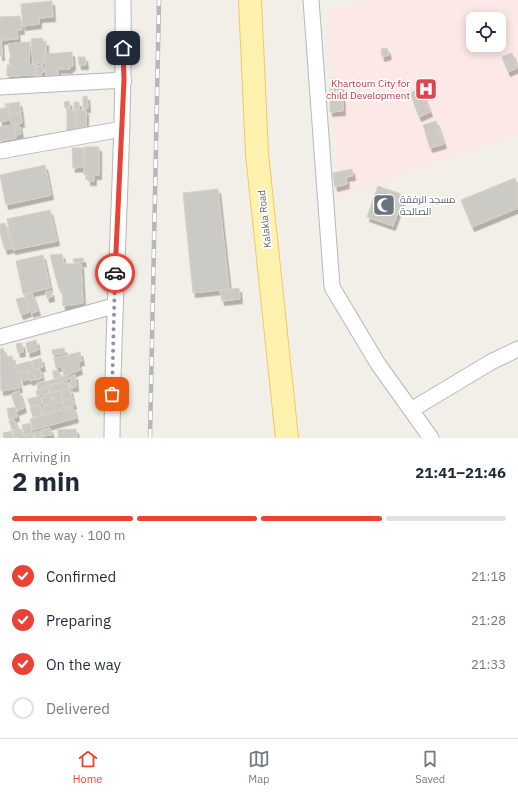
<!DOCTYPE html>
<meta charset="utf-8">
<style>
:root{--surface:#fff;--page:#f2f2f3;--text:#1f2937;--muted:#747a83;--line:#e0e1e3;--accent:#ea4335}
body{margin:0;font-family:"IBM Plex Sans",Cairo,sans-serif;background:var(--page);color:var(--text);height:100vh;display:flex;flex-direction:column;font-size:15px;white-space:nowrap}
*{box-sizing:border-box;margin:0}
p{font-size:13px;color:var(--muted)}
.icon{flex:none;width:22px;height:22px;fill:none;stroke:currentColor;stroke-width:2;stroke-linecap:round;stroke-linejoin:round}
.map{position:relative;height:438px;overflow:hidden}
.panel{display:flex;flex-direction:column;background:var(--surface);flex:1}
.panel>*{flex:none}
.fabs{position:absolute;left:466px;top:12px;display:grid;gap:8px}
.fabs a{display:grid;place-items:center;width:40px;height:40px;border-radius:8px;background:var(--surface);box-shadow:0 2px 10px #0003;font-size:20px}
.pin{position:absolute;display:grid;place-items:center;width:34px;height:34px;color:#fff;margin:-17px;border-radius:8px;box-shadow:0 2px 6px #0006}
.courier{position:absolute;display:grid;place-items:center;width:40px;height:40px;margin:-20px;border:3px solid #ea4335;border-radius:50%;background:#fff;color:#222;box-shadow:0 1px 5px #0007}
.headline em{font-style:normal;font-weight:800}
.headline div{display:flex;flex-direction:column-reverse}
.headline{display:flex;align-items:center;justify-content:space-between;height:68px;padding:0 12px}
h1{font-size:26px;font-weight:800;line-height:30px}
.bar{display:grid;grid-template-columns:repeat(4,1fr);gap:6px 4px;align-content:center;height:48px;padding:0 12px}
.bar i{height:5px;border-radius:3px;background:var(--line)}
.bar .selected{background:var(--accent)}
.bar p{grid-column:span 4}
ol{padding:0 12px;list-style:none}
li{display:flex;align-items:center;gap:12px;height:44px}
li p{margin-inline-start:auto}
li .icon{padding:4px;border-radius:50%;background:var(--accent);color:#fff;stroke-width:4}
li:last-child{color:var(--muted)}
li i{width:22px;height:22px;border:2px solid var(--line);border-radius:50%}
.dock{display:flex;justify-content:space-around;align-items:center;height:56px;border-top:1px solid var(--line);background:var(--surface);font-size:11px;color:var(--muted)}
.dock a{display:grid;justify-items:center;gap:2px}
.dock .selected{color:var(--accent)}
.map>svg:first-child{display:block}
.medical{fill:#fce8e6;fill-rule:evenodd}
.building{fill:#cccac5;stroke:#d6d1c6;filter:url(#shadow)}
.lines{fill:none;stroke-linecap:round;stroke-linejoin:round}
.street-casing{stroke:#b5b8bc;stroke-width:17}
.primary-casing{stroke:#f2c960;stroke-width:24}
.street{stroke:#fff;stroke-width:15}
.primary{stroke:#fff2af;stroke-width:22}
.rail-casing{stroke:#b6b7b8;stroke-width:4.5}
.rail{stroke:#fff;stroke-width:3;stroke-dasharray:9;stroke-linecap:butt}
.done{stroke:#929495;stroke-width:4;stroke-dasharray:0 7.2}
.route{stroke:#ea4335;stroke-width:5}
.labels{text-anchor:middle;stroke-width:3.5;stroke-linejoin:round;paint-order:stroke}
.health-label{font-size:10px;fill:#be3a42;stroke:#fff;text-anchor:end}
.worship-label{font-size:10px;fill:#5b616d;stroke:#fff;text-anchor:start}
.street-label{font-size:10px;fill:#5f6368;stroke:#fff}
</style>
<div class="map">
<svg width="518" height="438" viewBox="0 0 518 438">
<defs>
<filter id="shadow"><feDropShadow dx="2.5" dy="4.5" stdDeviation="0" flood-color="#0004"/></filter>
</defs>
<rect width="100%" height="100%" fill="#f1efe8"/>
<path class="medical" d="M369,0H518V133L339,197L329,11ZM473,19H499V45H473Z"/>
<path class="building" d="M52,1L53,17L39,18V24L23,26L21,4Z
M20,16L22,30H17L18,39L1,40L2,56H0V17Z
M43,38V42L46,41V53H43L44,63L33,64L31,39Z
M30,42L29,65L35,64V75L7,76V65H10L9,58H11L8,44Z
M387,48L389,55L382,57L381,49Z
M72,52L73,66L70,67V69H58V76H46L45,54Z
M512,53L517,68L508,72L502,57Z
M78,57H85L86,65H79Z
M43,65L44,72L41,73V76H36V66Z
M331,78L339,79V84L331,83Z
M330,86H342L343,111L330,112Z
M421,88L430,112L419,117L410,93Z
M87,96L88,108H83V97Z
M69,101L70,108H65L64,102Z
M19,102L21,112L10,114L9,106L6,107L5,104Z
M74,102H79V109H74Z
M8,107L10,120L0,122V109Z
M67,110H76V132H67Z
M76,110H86V129L77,130Z
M21,113L22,123H11L10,115Z
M436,121L444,144L430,148L423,125Z
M19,124L21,134L16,135L14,125Z
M13,125L16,138L0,141V127Z
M84,147H99V175H94V181H88V175H84Z
M72,148H83L84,167L73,168Z
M45,165L51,195L6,205L0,175Z
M352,169L353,176L346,177L347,184L335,187L333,173Z
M515,178L518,185V208L472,227L461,200Z
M378,186L404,195L393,226L367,217Z
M218,189L229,289L193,293L183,193Z
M50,210L57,241L13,250L7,219Z
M5,223L12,248L5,250L0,233V224Z
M62,254L64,264H81L83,303L63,306L62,289H59L50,255Z
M43,255L50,288L23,294L16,261Z
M83,258L84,262L74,263L73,259Z
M239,288L240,299L222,301L220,291Z
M51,291L52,297L47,298L46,292Z
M32,293L38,311L31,313L25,295Z
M25,297L29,312L21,315L16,299Z
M36,340L38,350L28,353L26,343Z
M22,343L23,352L18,353L16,344Z
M3,348L6,357L12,356L20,388L1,391L0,349Z
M64,348L65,353L53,355L52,350Z
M80,352L82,361L78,362L80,370L64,376L61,366L56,368L54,358Z
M41,358L43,367L34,369L32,361Z
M31,361L33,370L27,372V369L17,372L16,365Z
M40,369L42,378L36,380L34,371Z
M58,370L60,376L54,378L52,371Z
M27,371L29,379L21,381L19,373Z
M33,371L35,379L30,381L28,373Z
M68,375L69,379L46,386L45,382Z
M75,375L76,387H70L71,376Z
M45,381L46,388L38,390L37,383Z
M68,382L69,388L50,392L49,386Z
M48,388L49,393L37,395L36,391Z
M70,389L72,398L63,400L61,391Z
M19,391L24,408L17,411L11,394Z
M60,391L62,401L54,403L52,393Z
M50,394L53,403L44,406L42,396Z
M40,396L42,404L30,406L28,399Z
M72,398L74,405L65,408L63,401Z
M62,402L63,408L55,410L54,404Z
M53,404L55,411L43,414L41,407Z
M40,405L42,415L33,417L30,408Z
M15,407L17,417L9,419L7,409Z
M73,407L76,418L33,430L30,419Z
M14,419L17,429L12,430L9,421Z
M30,423L32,433L24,435L22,425Z
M50,428L52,435L42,436L41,430Z
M21,429L23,436L15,438L13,431Z
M76,429L77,438H58V430Z
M12,431L13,438H4L3,433Z
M39,431L42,437L36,438L34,433Z
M33,434L34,438H24V436Z"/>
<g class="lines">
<g class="street-casing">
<path id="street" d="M311,0L332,287L378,364L431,438
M0,87L124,80
M0,151L122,129
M0,337L114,306
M411,410L491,362L518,349
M112,438C113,292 125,146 123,0"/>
</g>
<g class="primary-casing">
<path id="primary" d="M250,0L257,154L287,438"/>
</g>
<use href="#street" class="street"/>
<use href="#primary" class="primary"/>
<g class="rail-casing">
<path id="rail" d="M150,438L159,0"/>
</g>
<use href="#rail" class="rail"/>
</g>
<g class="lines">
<path class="done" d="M112,394L115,273"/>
<path class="route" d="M115,273L124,80L123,48"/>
</g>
<defs>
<g id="hospital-square" transform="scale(1.15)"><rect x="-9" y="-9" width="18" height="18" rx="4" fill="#e0444e" stroke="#fff"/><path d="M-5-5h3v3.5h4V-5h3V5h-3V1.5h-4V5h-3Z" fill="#fff"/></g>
<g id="mosque-square" transform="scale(1.15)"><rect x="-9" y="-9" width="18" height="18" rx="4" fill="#6b7280" stroke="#fff"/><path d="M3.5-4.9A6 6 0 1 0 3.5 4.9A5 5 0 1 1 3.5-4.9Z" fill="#fff"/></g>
</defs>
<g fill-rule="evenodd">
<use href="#hospital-square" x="426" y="89"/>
<use href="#mosque-square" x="384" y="205"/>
</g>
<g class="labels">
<g class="health-label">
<text x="410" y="87">Khartoum City for<tspan x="410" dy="12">child Development</tspan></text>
</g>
<g class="worship-label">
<text x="400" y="203">مسجد الرفقة<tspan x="400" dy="12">الصالحة</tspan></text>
</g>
<g class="street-label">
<text transform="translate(264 219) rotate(-96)" y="4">Kalakla Road</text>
</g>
</g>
</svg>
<div class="fabs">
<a><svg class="icon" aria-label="locate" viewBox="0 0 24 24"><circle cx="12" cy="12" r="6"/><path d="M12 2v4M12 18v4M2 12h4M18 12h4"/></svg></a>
</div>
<div class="pin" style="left:112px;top:394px;background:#ea580c"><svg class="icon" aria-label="bag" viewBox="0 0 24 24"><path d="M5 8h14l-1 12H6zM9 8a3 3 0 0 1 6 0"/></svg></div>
<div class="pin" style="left:123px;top:48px;background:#1f2937"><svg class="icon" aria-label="home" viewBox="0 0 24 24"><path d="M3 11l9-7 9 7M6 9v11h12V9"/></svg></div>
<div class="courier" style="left:115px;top:273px"><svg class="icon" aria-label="car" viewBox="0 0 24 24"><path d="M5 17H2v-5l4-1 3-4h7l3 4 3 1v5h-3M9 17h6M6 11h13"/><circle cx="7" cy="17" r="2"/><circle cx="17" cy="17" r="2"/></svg></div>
</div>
<section class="panel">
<div class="headline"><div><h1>2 min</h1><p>Arriving in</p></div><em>21:41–21:46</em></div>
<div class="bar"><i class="selected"></i><i class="selected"></i><i class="selected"></i><i></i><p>On the way · 100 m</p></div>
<ol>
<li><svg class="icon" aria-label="check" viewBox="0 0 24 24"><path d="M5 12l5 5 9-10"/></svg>Confirmed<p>21:18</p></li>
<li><svg class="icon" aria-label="check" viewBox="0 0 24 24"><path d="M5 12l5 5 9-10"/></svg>Preparing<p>21:28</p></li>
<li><svg class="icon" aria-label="check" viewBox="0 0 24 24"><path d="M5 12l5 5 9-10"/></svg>On the way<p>21:33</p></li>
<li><i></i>Delivered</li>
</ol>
</section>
<nav class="dock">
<a class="selected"><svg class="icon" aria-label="home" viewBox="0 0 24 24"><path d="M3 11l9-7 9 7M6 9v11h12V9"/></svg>Home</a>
<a><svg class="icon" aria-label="map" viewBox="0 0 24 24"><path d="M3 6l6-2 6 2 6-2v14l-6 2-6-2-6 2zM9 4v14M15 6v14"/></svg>Map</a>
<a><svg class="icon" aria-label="saved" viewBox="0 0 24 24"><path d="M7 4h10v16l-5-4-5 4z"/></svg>Saved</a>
</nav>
